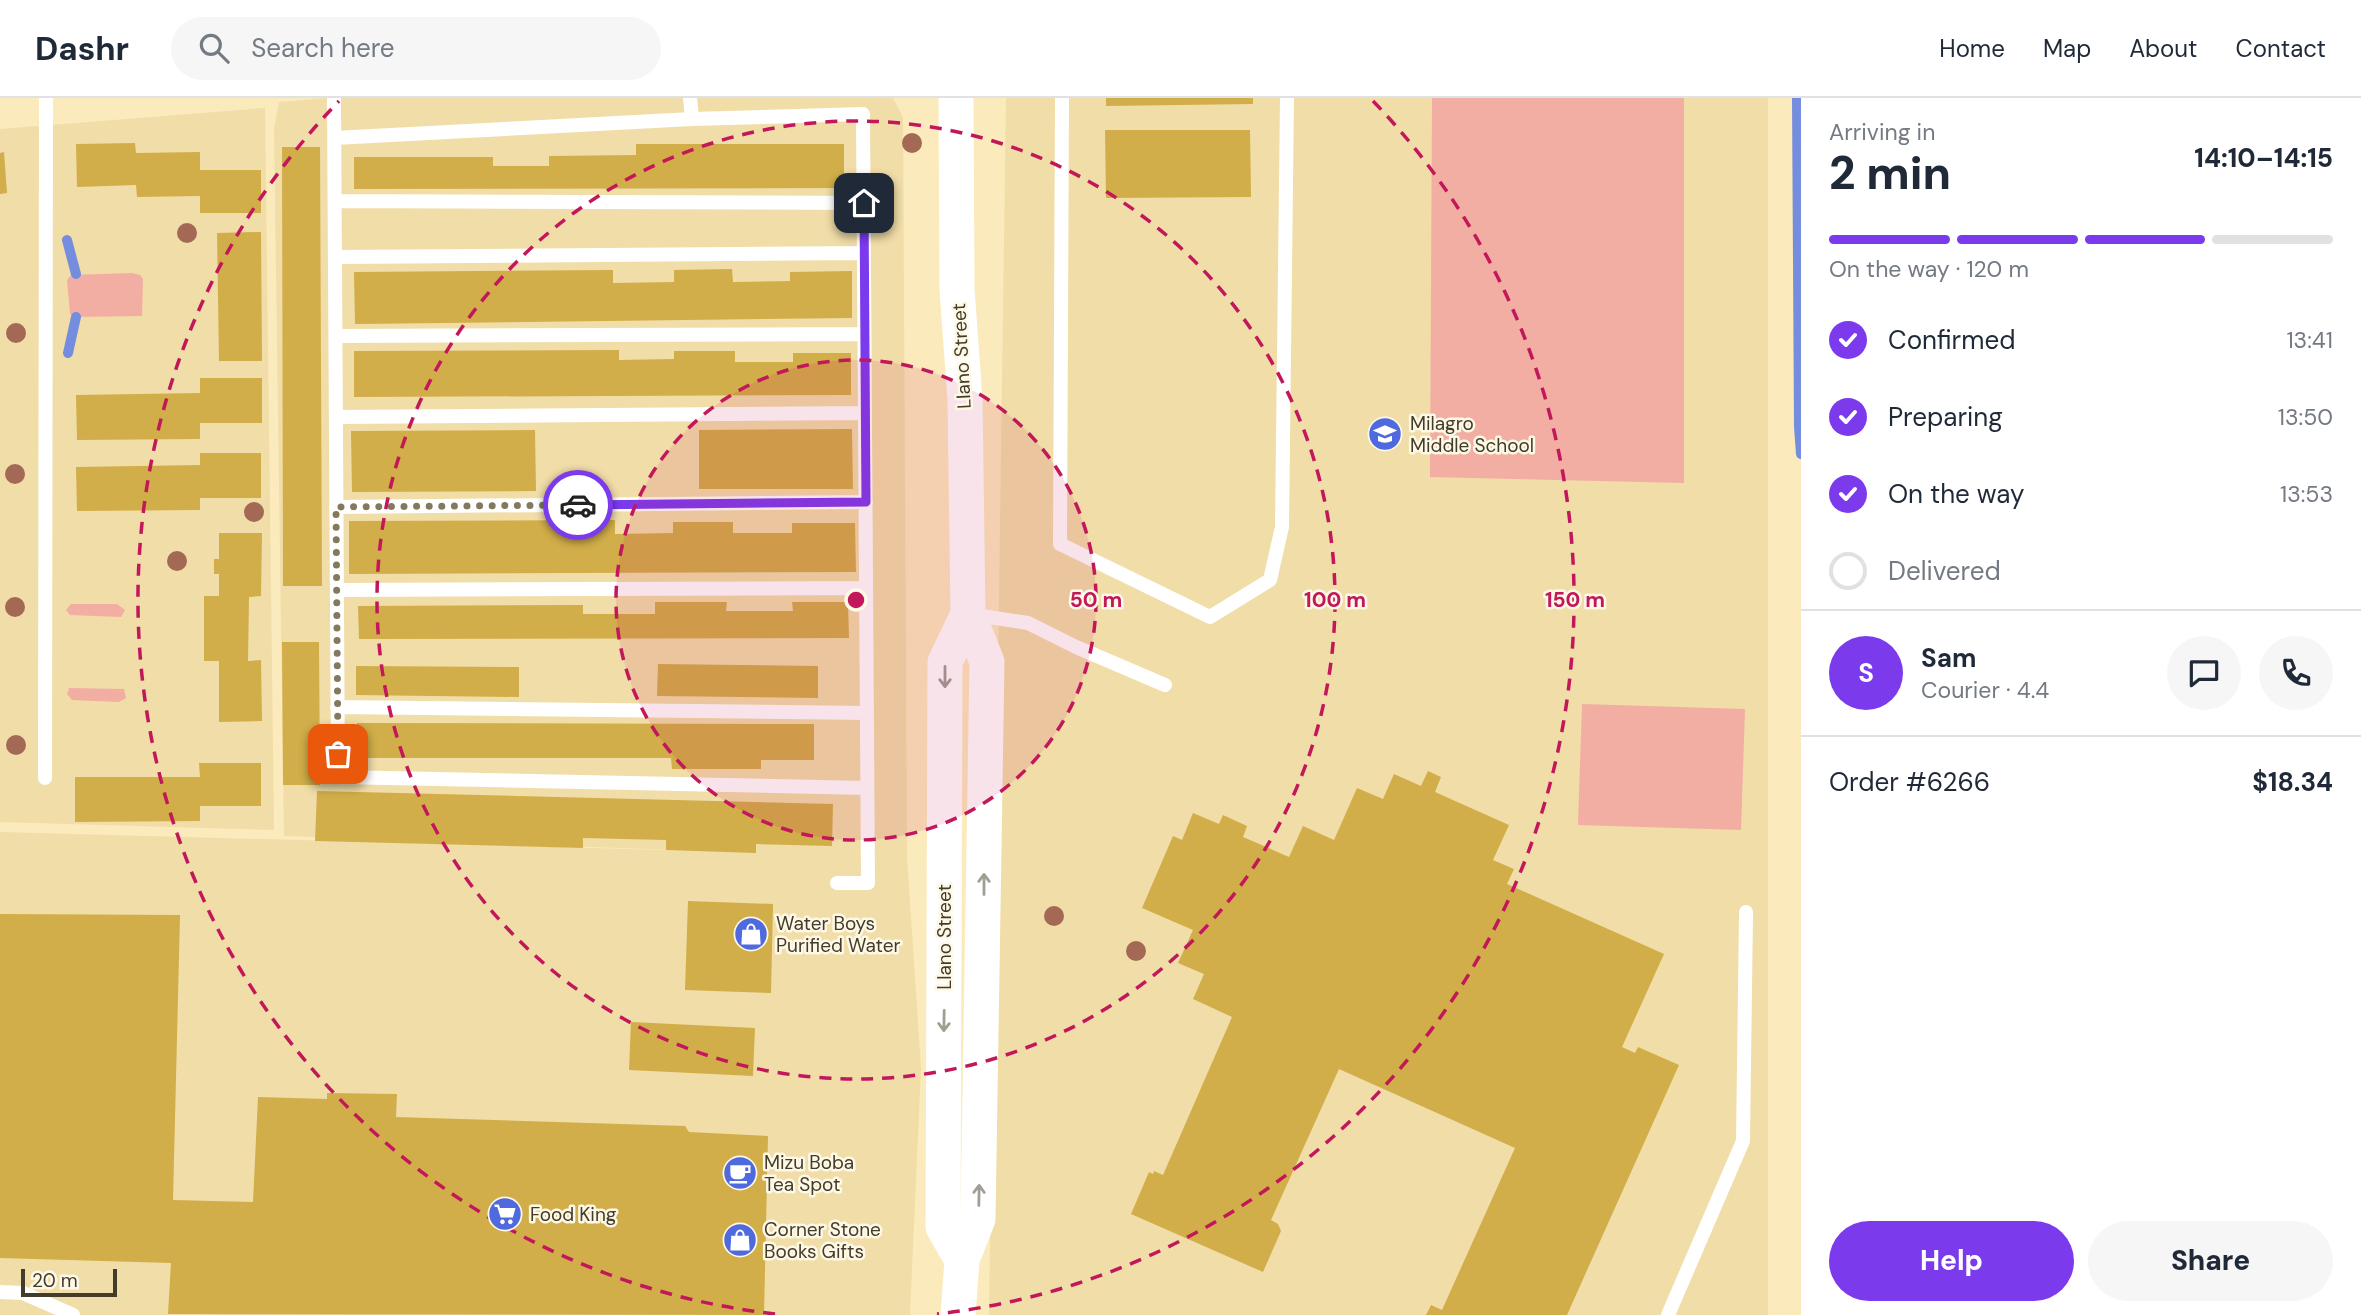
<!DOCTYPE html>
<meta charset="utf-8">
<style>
:root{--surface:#fff;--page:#f6f6f7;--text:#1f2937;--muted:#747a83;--line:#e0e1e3;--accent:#7c3aed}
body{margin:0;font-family:"DM Sans",sans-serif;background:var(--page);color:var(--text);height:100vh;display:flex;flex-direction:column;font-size:26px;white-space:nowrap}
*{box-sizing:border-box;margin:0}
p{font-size:23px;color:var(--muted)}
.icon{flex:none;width:38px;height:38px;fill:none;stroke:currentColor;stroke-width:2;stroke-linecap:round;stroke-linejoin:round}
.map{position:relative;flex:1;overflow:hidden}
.drawer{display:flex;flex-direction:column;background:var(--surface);width:560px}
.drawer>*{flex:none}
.scale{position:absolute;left:21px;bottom:18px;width:96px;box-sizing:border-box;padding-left:7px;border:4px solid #433c2a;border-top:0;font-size:19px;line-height:24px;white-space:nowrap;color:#433c2a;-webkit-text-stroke:5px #fef8e6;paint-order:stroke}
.pin{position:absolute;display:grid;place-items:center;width:60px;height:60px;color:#fff;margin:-30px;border-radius:14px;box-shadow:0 4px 10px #0006}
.courier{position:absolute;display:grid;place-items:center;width:70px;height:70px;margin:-35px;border:5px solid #7c3aed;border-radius:50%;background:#fff;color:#222;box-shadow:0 2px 9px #0007}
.headline em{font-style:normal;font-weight:800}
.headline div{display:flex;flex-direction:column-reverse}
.headline{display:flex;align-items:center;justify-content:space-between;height:119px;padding:0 28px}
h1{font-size:46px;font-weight:800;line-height:52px}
.bar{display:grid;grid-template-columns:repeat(4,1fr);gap:10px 7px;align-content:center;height:84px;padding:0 28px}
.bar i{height:9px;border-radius:5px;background:var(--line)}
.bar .current{background:var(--accent)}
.bar p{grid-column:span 4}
.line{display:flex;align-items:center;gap:18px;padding:0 28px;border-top:2px solid var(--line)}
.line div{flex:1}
.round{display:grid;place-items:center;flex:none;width:74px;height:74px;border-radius:37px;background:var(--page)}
ol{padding:0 28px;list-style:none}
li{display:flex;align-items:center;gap:21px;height:77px}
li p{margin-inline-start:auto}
li .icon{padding:7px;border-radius:50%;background:var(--accent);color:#fff;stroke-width:4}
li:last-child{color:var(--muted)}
li i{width:38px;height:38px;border:4px solid var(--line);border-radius:50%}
.button{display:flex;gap:14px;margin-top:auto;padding:14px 28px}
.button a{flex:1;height:80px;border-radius:42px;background:var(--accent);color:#fff;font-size:28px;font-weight:800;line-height:80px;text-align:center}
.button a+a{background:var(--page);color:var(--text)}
header{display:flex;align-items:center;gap:42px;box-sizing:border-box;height:98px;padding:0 35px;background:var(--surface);border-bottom:2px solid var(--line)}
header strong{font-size:33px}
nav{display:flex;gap:38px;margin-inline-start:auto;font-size:24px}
.search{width:490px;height:63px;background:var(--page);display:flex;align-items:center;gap:18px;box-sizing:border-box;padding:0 24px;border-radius:38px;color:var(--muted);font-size:26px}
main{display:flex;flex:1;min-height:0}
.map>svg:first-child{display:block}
.built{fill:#f1dda8}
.green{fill:#f2aea2}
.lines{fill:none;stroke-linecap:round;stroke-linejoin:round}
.stream{stroke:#758ddf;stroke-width:10}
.building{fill:#d1ae49}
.service{stroke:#fff;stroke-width:14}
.tertiary{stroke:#fff;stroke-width:35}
.tree{fill:#a46955}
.oneway{stroke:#a19e94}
.done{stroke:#83795d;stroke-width:7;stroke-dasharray:0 12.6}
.route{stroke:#7c3aed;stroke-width:9}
.ring{fill:none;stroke:#c2185b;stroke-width:3.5;stroke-dasharray:12 9}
.labels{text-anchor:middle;stroke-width:5;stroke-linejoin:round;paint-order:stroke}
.street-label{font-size:19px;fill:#433c2a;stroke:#fef8e6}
.poi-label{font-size:19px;fill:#433c2a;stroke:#fef8e6;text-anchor:start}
.centre{fill:#c2185b;stroke:#fef8e6;stroke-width:3.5}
.ring-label{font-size:21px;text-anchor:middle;font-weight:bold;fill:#c2185b;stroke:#fef8e6;stroke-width:5;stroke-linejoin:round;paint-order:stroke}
</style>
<header>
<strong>Dashr</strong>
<div class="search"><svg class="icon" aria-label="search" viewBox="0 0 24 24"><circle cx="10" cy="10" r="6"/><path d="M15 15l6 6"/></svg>Search here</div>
<nav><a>Home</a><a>Map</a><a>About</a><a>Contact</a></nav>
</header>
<main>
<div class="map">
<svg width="1801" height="1217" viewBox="0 0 1801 1217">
<rect width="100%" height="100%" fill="#fbeabc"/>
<path class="built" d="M327,0H893L903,19L907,759L921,970L910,1217H0V734L703,753L284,738L274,31L279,4Z
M1006,0H1768V1217H989Z
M265,10L274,732L0,724V31Z"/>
<path class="green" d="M1432,0H1684V385L1430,379Z
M132,175L140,177L143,181L142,218L76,219L70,216L67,182L71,177Z
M71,506H117L125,512L121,519L70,517L66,512Z
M69,590L124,591L126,600L119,604L72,602L67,596Z
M1582,606L1745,611L1741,732L1578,727Z"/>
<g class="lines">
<path class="stream" d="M1797,0L1799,329L1801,356
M67,142L76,176
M68,255L76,219"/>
</g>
<path class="building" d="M1106,0H1253V6L1106,8Z
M1105,32H1250L1251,99L1106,100Z
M135,45L136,55L200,54V72H261V115H200V98L137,99L136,87L77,89L76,46Z
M636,46H844V90L354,91V59H493V68H549V58L636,57Z
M282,49H320L322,488H283Z
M4,54L7,95L0,96V55Z
M261,134L262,263H219L217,135Z
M732,171L733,184L790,183V174L852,173V220L355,226L354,174L613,172V185L674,184V172Z
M619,252V262L674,261V253H735V264H793V255H851V297L354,299V253Z
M200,280H262V325H200V341L77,342L76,297L200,295Z
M852,331L853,391H699V332Z
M535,332L536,393L352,394L351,333Z
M200,355H261V400H200V412L77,413L76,369L200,367Z
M615,422V436L673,435V424H733V435H792V425H855L856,474L349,476V423Z
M219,435H262L261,498L249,499L248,563L261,562L262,623L219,624V563H204V498H219V476H214V461H219Z
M655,504H727L726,513H793L792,504H848L849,540L359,541L358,508L583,507V516H655Z
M282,544H319L320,687H283Z
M658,566L818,568V600L657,598Z
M356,568L519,569V599L356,597Z
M357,625L814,626V662H761V671H672L671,660H357Z
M199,665H261V708H200V723L75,724V679H200Z
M1428,673L1441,679L1435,694L1509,727L1493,762L1514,771L1507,786L1664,856L1622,949L1635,955L1638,949L1679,967L1567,1217H1426L1431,1207L1442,1212L1515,1050L1339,971L1271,1122L1278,1126L1281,1133L1263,1174L1131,1116L1149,1074L1153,1076L1154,1073L1163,1077L1232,919L1193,901L1204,876L1178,865L1193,832L1142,810L1173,738L1182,742L1193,715L1219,726L1223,717L1247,728L1243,739L1289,759L1303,728L1334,742L1357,690L1383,701L1394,676L1421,688Z
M317,693L833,706L832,748L756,746V755L666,752V742L583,740V750L315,743Z
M688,803L773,806L771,895L685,892Z
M0,816L180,817L173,1102L253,1104L258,999L327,1001V995L397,996L396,1019L685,1028L689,1034L768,1038L764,1217L168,1216L171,1165L0,1160Z
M631,924L755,930L753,978L629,972Z"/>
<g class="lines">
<path class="service" d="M334,0L338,679L867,690
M690,0L692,21L863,16L868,785H837
M1062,0L1060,446L1210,519L1270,482L1282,429L1287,0
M334,40L692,21
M335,103L864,105
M335,159L864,155
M336,238L864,236
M336,319L865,315
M336,409L866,404
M337,492L866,490
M969,516L1028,525L1076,549L1165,587
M337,609L867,615
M45,680L46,0
M0,1194L23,1195L73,1217
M1668,1217L1743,1043L1746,814"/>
<path class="tertiary" d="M956,0L957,191L965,302L968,516L987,564L978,1121L962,1162L958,1217
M962,1162L943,1129L945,564L968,516"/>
</g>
<g class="tree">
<circle cx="912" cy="45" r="10"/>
<circle cx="187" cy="135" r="10"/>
<circle cx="16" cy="235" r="10"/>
<circle cx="15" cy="376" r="10"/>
<circle cx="254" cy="414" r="10"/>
<circle cx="177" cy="463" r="10"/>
<circle cx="15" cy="509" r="10"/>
<circle cx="16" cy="647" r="10"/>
<circle cx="1054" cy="818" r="10"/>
<circle cx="1136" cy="853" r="10"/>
</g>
<defs><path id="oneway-shaft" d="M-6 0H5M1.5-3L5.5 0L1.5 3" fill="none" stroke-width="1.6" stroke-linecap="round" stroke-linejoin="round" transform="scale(1.75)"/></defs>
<g class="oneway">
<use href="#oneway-shaft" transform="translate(945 579) rotate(90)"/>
<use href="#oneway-shaft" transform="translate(984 786) rotate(-90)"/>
<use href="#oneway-shaft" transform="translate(944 923) rotate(91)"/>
<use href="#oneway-shaft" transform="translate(979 1097) rotate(-89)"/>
</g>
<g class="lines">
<path class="done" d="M338,656L336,409L578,407"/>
<path class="route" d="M578,407L866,404L864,105"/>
</g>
<circle cx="856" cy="502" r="240" fill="#c2185b" fill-opacity=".12"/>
<g class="ring">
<circle cx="856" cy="502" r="240"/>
<circle cx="856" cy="502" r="479"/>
<path d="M775 1216A719 719 0 0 1 339 3M1373 3A719 719 0 0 1 937 1216"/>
</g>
<defs>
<g id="school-disc" transform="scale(1.75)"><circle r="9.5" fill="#4f69de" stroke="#fef8e6"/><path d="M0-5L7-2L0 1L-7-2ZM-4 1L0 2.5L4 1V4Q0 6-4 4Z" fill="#fff"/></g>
<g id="shop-disc" transform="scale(1.75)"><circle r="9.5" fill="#4f69de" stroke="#fef8e6"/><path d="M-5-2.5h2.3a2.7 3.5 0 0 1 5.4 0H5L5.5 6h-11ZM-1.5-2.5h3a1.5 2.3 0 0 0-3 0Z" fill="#fff"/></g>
<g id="cafe-disc" transform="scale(1.75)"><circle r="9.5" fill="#4f69de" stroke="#fef8e6"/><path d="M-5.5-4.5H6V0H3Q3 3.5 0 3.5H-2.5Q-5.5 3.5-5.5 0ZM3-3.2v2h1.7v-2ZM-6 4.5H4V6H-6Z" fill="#fff"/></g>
<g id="supermarket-disc" transform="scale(1.75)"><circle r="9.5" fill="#4f69de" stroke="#fef8e6"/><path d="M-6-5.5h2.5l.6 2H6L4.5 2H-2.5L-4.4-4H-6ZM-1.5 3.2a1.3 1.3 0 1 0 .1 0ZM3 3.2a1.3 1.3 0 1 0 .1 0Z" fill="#fff"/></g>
</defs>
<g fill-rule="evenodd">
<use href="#school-disc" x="1385" y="336"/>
<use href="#shop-disc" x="751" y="836"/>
<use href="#cafe-disc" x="740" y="1075"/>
<use href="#supermarket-disc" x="505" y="1116"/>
<use href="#shop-disc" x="740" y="1142"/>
</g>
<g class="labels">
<g class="street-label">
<text transform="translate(961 258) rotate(-93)" y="7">Llano Street</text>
<text transform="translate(944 839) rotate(-90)" y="7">Llano Street</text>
</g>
<g class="poi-label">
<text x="1410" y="332">Milagro<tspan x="1410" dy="22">Middle School</tspan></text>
<text x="776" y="832">Water Boys<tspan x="776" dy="22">Purified Water</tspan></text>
<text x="764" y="1071">Mizu Boba<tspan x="764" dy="22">Tea Spot</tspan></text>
<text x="530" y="1123">Food King</text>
<text x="764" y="1138">Corner Stone<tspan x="764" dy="22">Books Gifts</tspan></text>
</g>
</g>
<circle cx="856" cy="502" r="10" class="centre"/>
<g class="ring-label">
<text x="1096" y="509">50 m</text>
<text x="1335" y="509">100 m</text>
<text x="1575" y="509">150 m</text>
</g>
</svg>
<div class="scale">20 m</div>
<div class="pin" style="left:338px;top:656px;background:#ea580c"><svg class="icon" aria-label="bag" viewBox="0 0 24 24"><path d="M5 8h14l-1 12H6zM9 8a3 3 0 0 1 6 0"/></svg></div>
<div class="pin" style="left:864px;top:105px;background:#1f2937"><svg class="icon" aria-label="home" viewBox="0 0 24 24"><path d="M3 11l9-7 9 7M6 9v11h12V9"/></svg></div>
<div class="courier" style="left:578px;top:407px"><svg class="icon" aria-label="car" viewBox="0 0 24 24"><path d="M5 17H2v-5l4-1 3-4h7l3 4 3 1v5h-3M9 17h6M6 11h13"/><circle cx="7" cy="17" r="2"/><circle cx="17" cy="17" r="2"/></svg></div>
</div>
<section class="drawer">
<div class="headline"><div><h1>2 min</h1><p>Arriving in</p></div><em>14:10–14:15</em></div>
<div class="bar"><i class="current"></i><i class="current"></i><i class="current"></i><i></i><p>On the way · 120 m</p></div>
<ol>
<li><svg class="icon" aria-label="check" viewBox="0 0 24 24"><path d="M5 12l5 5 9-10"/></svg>Confirmed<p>13:41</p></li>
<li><svg class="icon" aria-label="check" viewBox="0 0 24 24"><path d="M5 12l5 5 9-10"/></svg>Preparing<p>13:50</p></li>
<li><svg class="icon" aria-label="check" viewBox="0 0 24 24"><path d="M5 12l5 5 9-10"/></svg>On the way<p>13:53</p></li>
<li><i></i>Delivered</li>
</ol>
<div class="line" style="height:126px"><b class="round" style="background:var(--accent);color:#fff">S</b><div><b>Sam</b><p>Courier · 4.4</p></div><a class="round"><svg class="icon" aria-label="chat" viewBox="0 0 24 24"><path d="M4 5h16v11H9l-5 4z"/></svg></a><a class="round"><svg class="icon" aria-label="phone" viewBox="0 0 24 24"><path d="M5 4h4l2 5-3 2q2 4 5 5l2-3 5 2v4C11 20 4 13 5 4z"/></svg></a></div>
<div class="line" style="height:91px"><div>Order #6266</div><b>$18.34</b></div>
<div class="button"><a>Help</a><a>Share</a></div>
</section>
</main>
